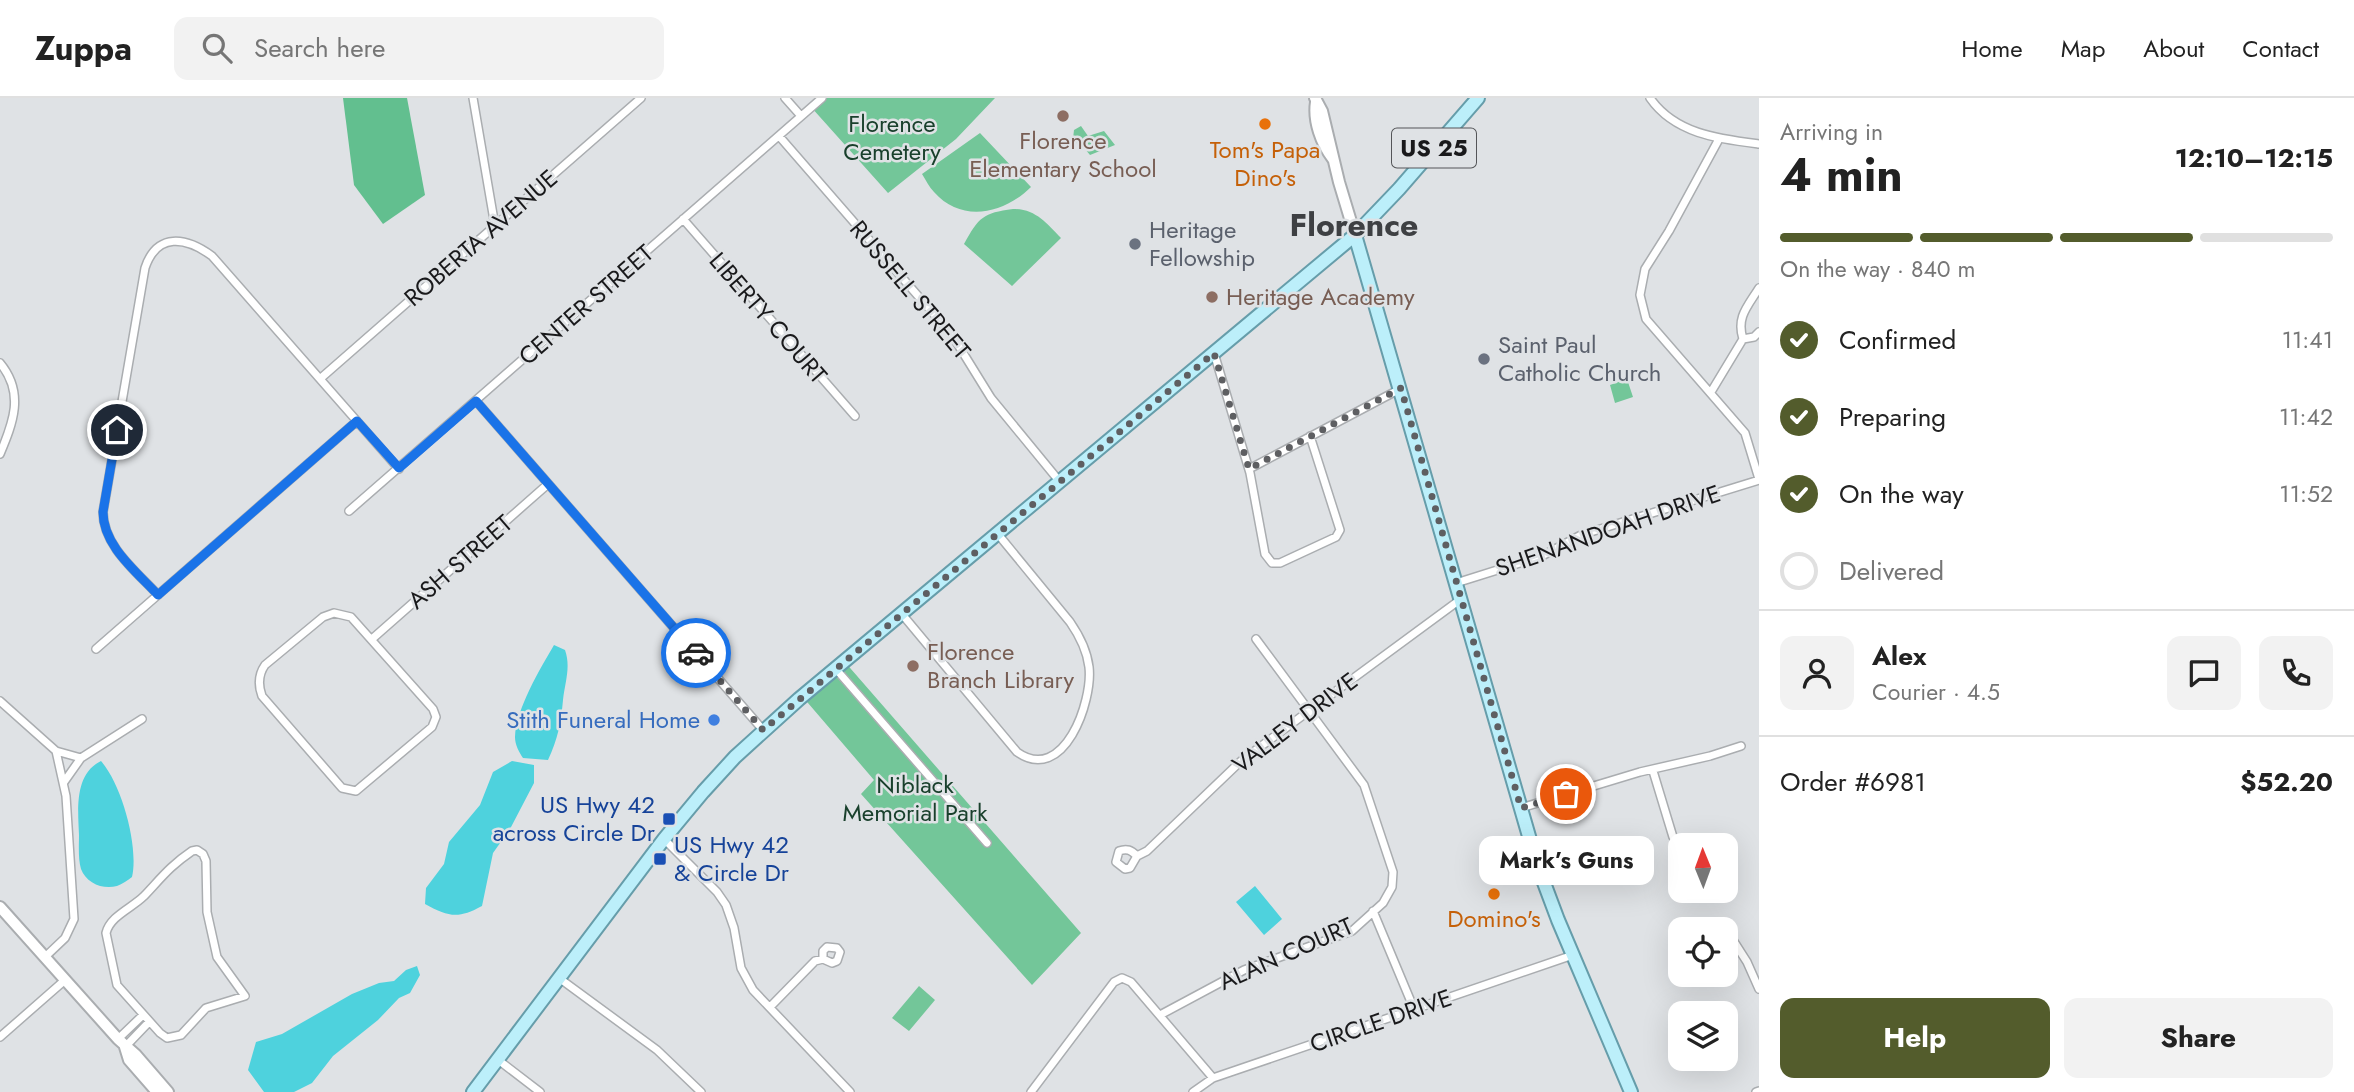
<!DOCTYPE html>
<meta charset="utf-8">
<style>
:root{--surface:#fff;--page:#f2f2f2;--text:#222;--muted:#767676;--line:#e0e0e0;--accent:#535c2c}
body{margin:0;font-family:Jost,sans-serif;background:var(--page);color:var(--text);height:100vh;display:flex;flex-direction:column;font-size:26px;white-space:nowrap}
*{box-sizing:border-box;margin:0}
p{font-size:23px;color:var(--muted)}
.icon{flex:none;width:38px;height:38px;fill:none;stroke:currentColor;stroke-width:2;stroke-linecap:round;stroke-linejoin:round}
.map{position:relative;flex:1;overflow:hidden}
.panel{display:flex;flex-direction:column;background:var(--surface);width:595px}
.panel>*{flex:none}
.needle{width:46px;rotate:359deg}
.tools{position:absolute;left:1668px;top:735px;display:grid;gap:14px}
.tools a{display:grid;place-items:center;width:70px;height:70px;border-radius:14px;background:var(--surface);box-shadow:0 7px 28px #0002;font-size:35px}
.pin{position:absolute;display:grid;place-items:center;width:60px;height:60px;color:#fff;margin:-30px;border:4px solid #fff;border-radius:50%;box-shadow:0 2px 7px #0007}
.courier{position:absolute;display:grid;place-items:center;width:70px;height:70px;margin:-35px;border:5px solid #1a73e8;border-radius:50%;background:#fff;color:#222;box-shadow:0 2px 9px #0007}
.bubble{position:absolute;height:49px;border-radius:14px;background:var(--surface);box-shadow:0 7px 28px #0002;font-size:23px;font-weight:700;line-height:49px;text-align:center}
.head em{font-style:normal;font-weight:700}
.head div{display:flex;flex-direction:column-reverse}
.head{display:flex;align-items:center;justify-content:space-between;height:119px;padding:0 21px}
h1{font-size:46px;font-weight:700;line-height:52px}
.bar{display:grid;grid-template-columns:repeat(4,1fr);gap:10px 7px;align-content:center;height:84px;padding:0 21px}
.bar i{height:9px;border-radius:5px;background:var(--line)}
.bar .selected{background:var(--accent)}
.bar p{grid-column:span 4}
.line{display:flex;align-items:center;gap:18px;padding:0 21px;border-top:2px solid var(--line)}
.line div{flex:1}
.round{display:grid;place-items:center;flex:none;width:74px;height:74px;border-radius:14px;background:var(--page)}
ol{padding:0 21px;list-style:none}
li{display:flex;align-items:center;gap:21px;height:77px}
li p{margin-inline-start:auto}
li .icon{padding:7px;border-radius:50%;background:var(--accent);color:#fff;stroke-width:4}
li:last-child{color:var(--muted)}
li i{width:38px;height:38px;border:4px solid var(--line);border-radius:50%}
.primary-button{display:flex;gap:14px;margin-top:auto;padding:14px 21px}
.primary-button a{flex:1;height:80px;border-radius:14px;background:var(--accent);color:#fff;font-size:28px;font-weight:700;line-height:80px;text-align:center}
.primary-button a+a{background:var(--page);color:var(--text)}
header{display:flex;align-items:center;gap:42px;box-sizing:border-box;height:98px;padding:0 35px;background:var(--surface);border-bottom:2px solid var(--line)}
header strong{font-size:33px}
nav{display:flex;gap:38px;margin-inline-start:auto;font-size:24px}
.search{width:490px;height:63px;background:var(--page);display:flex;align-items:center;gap:18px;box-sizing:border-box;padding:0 24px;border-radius:14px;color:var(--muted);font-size:26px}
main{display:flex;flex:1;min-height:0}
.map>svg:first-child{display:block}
.green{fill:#73c699}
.forest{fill:#62bf8f}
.water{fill:#4ed2dd}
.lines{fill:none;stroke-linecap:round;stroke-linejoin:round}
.street-casing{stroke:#aaadb0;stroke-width:10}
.secondary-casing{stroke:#aaadb0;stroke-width:14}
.primary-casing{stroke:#669daa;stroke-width:16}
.street{stroke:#fff;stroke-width:7}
.secondary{stroke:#fff;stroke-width:10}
.primary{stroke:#bceffa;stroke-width:12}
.done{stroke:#5e5f62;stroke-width:7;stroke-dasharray:0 12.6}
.route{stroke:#1a73e8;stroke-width:9}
.education-dot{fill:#8d6e63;stroke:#dfe2e5;stroke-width:2.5}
.food-dot{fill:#e8710a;stroke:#dfe2e5;stroke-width:2.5}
.worship-dot{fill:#6b7280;stroke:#dfe2e5;stroke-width:2.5}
.shop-dot{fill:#3f7fe0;stroke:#dfe2e5;stroke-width:2.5}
.transit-dot{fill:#1a4fb4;stroke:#dfe2e5;stroke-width:2.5}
.labels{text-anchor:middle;stroke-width:5;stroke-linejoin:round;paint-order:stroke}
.shield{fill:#dfe2e5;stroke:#545558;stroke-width:2}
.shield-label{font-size:23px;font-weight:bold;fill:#19191b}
.park-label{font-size:24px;fill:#19402c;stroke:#dfe2e5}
.education-label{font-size:24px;fill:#785e54;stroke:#dfe2e5;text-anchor:start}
.food-label{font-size:24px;fill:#c56008;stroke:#dfe2e5}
.worship-label{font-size:24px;fill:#5b616d;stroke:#dfe2e5;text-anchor:start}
.street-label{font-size:24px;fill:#19191b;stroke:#dfe2e5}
.shop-label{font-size:24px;fill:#366cbe;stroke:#dfe2e5;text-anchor:end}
.transit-label{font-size:24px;fill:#164399;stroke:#dfe2e5;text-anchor:end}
.district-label{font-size:32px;font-weight:bold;fill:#3e4043;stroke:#dfe2e5}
</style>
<header>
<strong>Zuppa</strong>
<div class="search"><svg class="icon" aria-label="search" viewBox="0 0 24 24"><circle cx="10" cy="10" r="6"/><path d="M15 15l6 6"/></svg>Search here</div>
<nav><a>Home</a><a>Map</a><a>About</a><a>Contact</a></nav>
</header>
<main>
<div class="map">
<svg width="1759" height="994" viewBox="0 0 1759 994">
<rect width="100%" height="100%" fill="#dfe2e5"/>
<path class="green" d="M822,0H995L956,41L888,95L811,9Z
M1081,28L1088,38L1104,33L1115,47L1090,57L1085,51H1081L1073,41L1074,32Z
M980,35L1031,89C1005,115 962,126 934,94C929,89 926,82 922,76Z
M1013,111C1036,111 1046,125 1061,140L1012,188L964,146C979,119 983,115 1013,111Z
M1627,281L1633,299L1615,305L1610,287Z
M844,563L1081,835L1032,887L861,696L874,682L802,598Z
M919,888L935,902L909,933L892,920Z"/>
<path class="forest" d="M343,0H407L425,97L383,126L354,87Z"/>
<path class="water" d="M554,547L565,552C571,569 565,584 563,602C561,624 558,641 548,662L523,660C519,654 515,647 515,639C516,611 540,571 554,547Z
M101,663C122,687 139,749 132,779C128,782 122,786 117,788C103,792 86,785 81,771C78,761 79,747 79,737C78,712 74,676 101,663Z
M512,663L534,667V685L510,731L493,755L482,808C458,821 449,819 425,806L426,790L444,766L449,744L480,707L493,674Z
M1255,788L1282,821L1264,837L1236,804Z
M417,868L420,877L410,895L399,900L378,922L333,958L312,985L294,994H264L248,972L256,944L282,936L352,896L379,885L394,883L406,872Z"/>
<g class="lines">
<g class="street-casing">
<path id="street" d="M473,0L495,128
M785,0L801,18
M1650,0C1675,36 1719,41 1759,46
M779,38L952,237L991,300L1060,384
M1719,41L1669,133L1645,171L1640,197L1646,221L1745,335L1759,381
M683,121L855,318
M1743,241L1754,239L1759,234
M1214,255L1250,375L1265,456L1272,465H1280L1336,439L1340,432L1310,338
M0,265C25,295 13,325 0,356
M321,280L641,0
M1711,294L1743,241C1736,219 1748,208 1759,190
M476,303L763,632
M1249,371L1400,291
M349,413L822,0
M1456,485L1542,458L1581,437L1759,382
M158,497C137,474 103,448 103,414L145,170C157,134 186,139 212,158L399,371
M334,515L351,519L433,611L436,619L432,629L356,693L342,690L262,598C258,587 258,577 265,567L323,519Z
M901,515L1017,654C1064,687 1093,603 1089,569C1087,552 1079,537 1070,524L997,435
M372,541L548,386
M96,551L357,323
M835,570L987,745
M0,603L56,653L66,698L74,821L65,840L45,859
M56,653L81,660
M1653,673L1673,739
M64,684L81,660L142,621
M1521,710L1640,674L1710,658L1741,648
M664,741L717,794L726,807L734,830L741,870L753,892L850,994
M197,752L203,756L206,763L207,814L217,859L245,898L206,910L181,937L167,940L160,935L117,887L106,835C110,818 132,810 144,798C162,779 170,768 192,753Z
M1137,758L1130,770L1125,771L1116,764L1119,753C1127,750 1131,752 1137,758L1147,753L1241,663L1461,501
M1373,813L1414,911
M1724,828L1747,864L1759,891
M559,880L657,952L701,994
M771,908L815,863L823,861L832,865L837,863L840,854L837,850L827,849L823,853V861
M1160,917L1244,872L1352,833L1383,805L1392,789L1393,774L1364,687L1256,541
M0,939L65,882
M118,941L143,917
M125,949L149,924
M497,961L540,994
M1031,994L1114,884L1122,880L1131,884L1213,980
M1193,994L1213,980L1573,857
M1756,994L1759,993"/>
</g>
<g class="secondary-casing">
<path id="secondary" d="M1315,0L1322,13L1339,84L1355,137
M1316,4C1313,23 1321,45 1333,61
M0,809L118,941L136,957L168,994
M125,949L129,962L157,994"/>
</g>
<g class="primary-casing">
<path id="primary" d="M1355,137L1537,766L1558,822L1631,994
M473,994L664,741L703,694L735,659L799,601L1355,137L1399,91L1478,0"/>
</g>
<use href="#street" class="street"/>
<use href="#secondary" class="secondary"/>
<use href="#primary" class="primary"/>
</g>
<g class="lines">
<path class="done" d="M696,555L763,632L1214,255L1249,371L1401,290L1521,710L1566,696"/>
<path class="route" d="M117,332L103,414C103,448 137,474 158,497L357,323L399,370L476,303L696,555"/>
</g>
<g class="education-dot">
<circle cx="1063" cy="18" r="7"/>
<circle cx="1212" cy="199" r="7"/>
<circle cx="913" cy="568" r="7"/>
</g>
<g class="food-dot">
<circle cx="1265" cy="26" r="7"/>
<circle cx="1494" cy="796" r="7"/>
</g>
<g class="worship-dot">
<circle cx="1135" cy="146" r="7"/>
<circle cx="1484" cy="261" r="7"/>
</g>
<circle class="shop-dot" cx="714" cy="622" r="7"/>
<g class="transit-dot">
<rect x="662" y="714" width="14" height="14" rx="3.5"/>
<rect x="653" y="754" width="14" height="14" rx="3.5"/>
</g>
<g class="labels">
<rect class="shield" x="1392" y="30.5" width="84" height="39" rx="5"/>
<g class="shield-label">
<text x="1434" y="58">US 25</text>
</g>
<g class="park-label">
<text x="892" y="34">Florence<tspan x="892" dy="28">Cemetery</tspan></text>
<text x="915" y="695">Niblack<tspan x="915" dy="28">Memorial Park</tspan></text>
</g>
<g class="education-label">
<text x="1063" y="51" text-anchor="middle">Florence<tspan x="1063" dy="28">Elementary School</tspan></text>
<text x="1226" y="207">Heritage Academy</text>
<text x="927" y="562">Florence<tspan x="927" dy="28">Branch Library</tspan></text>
</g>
<g class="food-label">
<text x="1265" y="60">Tom's Papa<tspan x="1265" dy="28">Dino's</tspan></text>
<text x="1494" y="829">Domino's</text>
</g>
<g class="worship-label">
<text x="1149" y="140">Heritage<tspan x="1149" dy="28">Fellowship</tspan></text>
<text x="1498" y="255">Saint Paul<tspan x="1498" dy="28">Catholic Church</tspan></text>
</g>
<g class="street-label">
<text transform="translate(481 140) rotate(-41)" y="8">ROBERTA AVENUE</text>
<text transform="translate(910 192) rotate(50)" y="8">RUSSELL STREET</text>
<text transform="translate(586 207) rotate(-41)" y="8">CENTER STREET</text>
<text transform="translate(768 220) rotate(49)" y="8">LIBERTY COURT</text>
<text transform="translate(1608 433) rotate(-19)" y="8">SHENANDOAH DRIVE</text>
<text transform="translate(460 464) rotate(-41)" y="8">ASH STREET</text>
<text transform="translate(1295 625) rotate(-37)" y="8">VALLEY DRIVE</text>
<text transform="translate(1286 856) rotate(-24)" y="8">ALAN COURT</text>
<text transform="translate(1381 923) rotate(-19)" y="8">CIRCLE DRIVE</text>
</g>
<g class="shop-label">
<text x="700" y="630">Stith Funeral Home</text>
</g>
<g class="transit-label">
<text x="655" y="715">US Hwy 42<tspan x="655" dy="28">across Circle Dr</tspan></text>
<text x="674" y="755" text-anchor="start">US Hwy 42<tspan x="674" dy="28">&amp; Circle Dr</tspan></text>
</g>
<g class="district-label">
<text x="1354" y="138">Florence</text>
</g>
</g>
</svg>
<div class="tools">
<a><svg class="needle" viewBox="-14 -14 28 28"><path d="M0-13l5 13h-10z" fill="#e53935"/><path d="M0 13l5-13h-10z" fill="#767676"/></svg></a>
<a><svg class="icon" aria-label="locate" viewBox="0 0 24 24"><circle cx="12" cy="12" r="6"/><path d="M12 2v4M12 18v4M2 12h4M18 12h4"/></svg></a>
<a><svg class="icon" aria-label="layers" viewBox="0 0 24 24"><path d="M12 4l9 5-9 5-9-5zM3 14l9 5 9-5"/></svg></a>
</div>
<div class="pin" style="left:1566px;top:696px;background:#ea580c"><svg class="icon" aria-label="bag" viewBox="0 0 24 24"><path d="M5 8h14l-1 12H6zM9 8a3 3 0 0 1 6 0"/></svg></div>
<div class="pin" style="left:117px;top:332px;background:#1f2937"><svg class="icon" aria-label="home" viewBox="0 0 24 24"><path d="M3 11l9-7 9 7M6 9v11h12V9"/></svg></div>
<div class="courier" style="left:696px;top:555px"><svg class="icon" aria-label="car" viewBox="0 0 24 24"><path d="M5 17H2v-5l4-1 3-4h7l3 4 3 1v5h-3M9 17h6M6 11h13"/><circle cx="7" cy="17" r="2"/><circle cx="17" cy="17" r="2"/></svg></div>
<div class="bubble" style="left:1479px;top:738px;width:175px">Mark’s Guns</div>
</div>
<section class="panel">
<div class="head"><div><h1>4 min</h1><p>Arriving in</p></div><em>12:10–12:15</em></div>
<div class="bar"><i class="selected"></i><i class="selected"></i><i class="selected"></i><i></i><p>On the way · 840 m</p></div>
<ol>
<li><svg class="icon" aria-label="check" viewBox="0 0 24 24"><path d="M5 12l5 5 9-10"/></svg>Confirmed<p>11:41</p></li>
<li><svg class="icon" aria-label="check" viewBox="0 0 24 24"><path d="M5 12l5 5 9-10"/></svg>Preparing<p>11:42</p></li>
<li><svg class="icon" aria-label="check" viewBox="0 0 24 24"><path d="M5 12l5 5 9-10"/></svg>On the way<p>11:52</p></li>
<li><i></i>Delivered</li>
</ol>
<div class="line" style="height:126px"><a class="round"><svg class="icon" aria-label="person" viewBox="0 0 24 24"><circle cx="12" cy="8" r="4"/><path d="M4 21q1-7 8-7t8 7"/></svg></a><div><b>Alex</b><p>Courier · 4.5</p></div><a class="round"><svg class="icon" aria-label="chat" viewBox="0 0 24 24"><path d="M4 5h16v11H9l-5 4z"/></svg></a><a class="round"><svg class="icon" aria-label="phone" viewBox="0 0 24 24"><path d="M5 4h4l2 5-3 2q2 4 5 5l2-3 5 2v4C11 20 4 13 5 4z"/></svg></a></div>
<div class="line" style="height:91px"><div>Order #6981</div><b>$52.20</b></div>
<div class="primary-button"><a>Help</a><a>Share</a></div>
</section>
</main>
